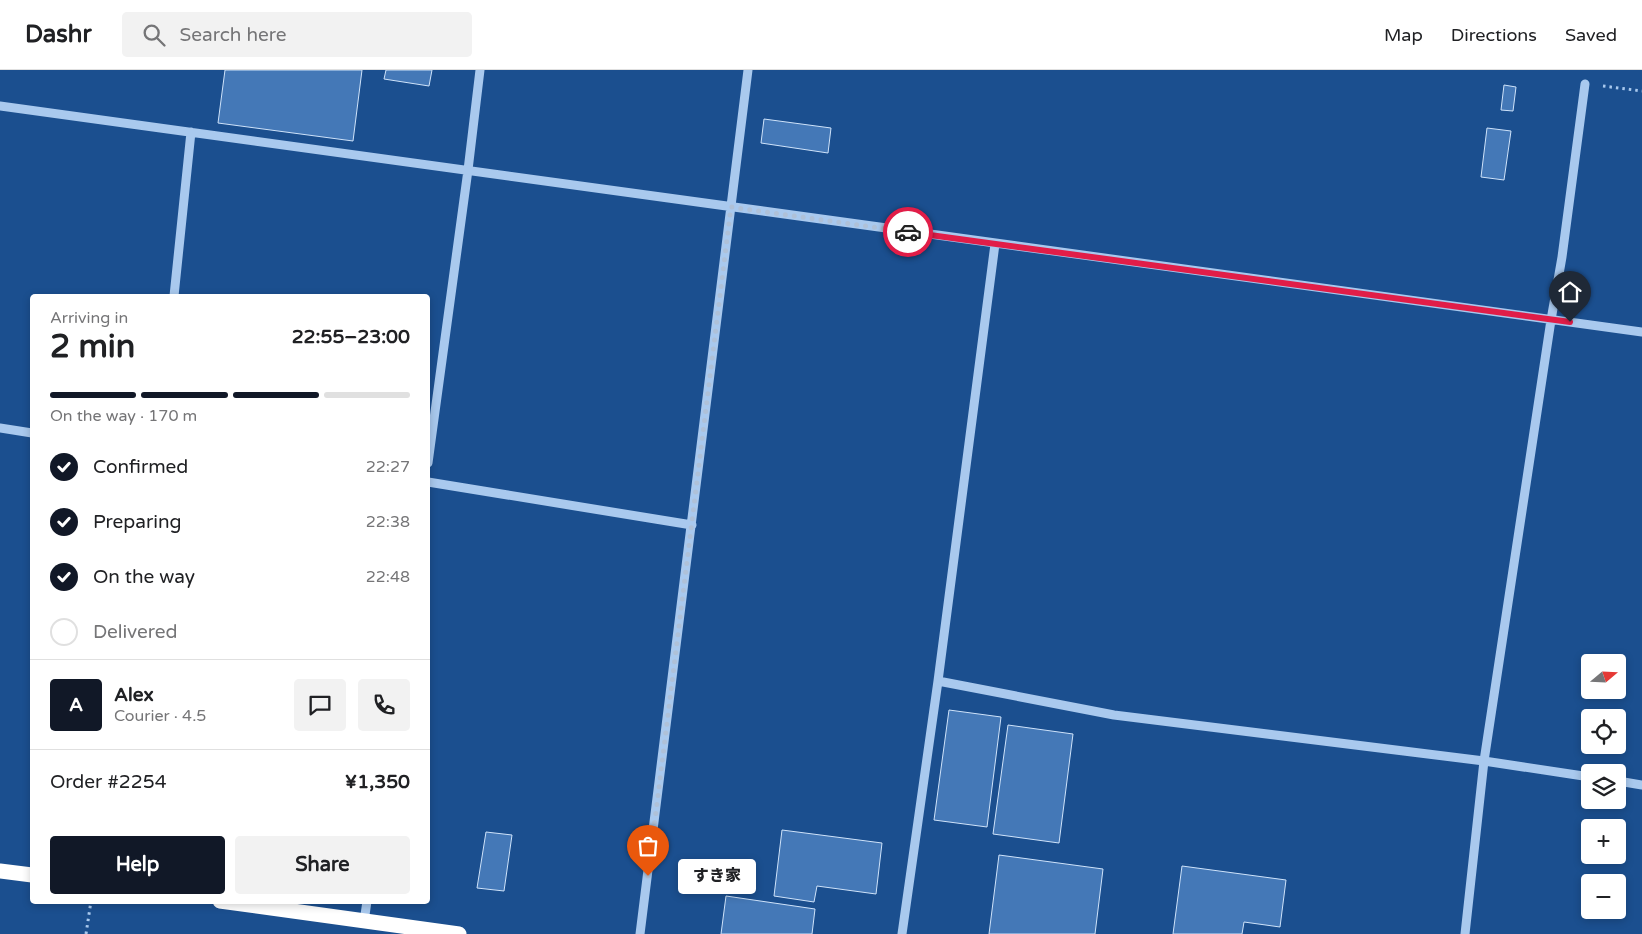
<!DOCTYPE html>
<meta charset="utf-8">
<style>
:root{--surface:#fff;--page:#f2f2f2;--text:#202124;--muted:#757577;--line:#e0e0e0;--accent:#111827}
body{margin:0;font-family:"Varela Round","Noto Sans JP",sans-serif;background:var(--page);color:var(--text);height:100vh;display:flex;flex-direction:column;font-size:19px;white-space:nowrap}
*{box-sizing:border-box;margin:0}
p{font-size:16px;color:var(--muted)}
.icon{flex:none;width:28px;height:28px;fill:none;stroke:currentColor;stroke-width:2;stroke-linecap:round;stroke-linejoin:round}
.map{position:relative;flex:1;overflow:hidden}
.panel{position:absolute;left:30px;top:224px;width:400px;height:610px;display:flex;flex-direction:column;background:var(--surface);border-radius:5px;box-shadow:0 2px 8px #0003}
.panel>*{flex:none}
.needle{width:32px;rotate:71deg}
.fabs{position:absolute;left:1581px;top:584px;display:grid;gap:10px}
.fabs a{display:grid;place-items:center;width:45px;height:45px;border-radius:5px;background:var(--surface);box-shadow:0 2px 8px #0003;font-size:25px}
.pin{position:absolute;display:grid;place-items:center;width:42px;height:42px;color:#fff;margin:-51px -21px;border-radius:50% 50% 50% 0;rotate:-45deg;box-shadow:0 0 5px #0007}
.pin .icon{rotate:45deg}
.courier{position:absolute;display:grid;place-items:center;width:50px;height:50px;margin:-25px;border:4px solid #e11d48;border-radius:50%;background:#fff;color:#222;box-shadow:0 1px 6px #0007}
.bubble{position:absolute;height:35px;border-radius:5px;background:var(--surface);box-shadow:0 2px 8px #0003;font-size:16px;font-weight:800;line-height:35px;text-align:center}
.summary em{font-style:normal;font-weight:800}
.summary div{display:flex;flex-direction:column-reverse}
.summary{display:flex;align-items:center;justify-content:space-between;height:85px;padding:0 20px}
h1{font-size:32px;font-weight:800;line-height:38px}
.bar{display:grid;grid-template-columns:repeat(4,1fr);gap:8px 5px;align-content:center;height:60px;padding:0 20px}
.bar i{height:6px;border-radius:4px;background:var(--line)}
.bar .on{background:var(--accent)}
.bar p{grid-column:span 4}
.line{display:flex;align-items:center;gap:12px;padding:0 20px;border-top:1px solid var(--line)}
.line div{flex:1}
.round{display:grid;place-items:center;flex:none;width:52px;height:52px;border-radius:5px;background:var(--page)}
ol{padding:0 20px;list-style:none}
li{display:flex;align-items:center;gap:15px;height:55px}
li p{margin-inline-start:auto}
li .icon{padding:5px;border-radius:50%;background:var(--accent);color:#fff;stroke-width:4}
li:last-child{color:var(--muted)}
li i{width:28px;height:28px;border:2px solid var(--line);border-radius:50%}
.cta{display:flex;gap:10px;margin-top:auto;padding:10px 20px}
.cta a{flex:1;height:58px;border-radius:5px;background:var(--accent);color:#fff;font-size:20px;font-weight:800;line-height:58px;text-align:center}
.cta a+a{background:var(--page);color:var(--text)}
header{display:flex;align-items:center;gap:30px;box-sizing:border-box;height:70px;padding:0 25px;background:var(--surface);border-bottom:1px solid var(--line)}
header strong{font-size:24px}
nav{display:flex;gap:28px;margin-inline-start:auto;font-size:18px}
.search{width:350px;height:45px;background:var(--page);display:flex;align-items:center;gap:12px;box-sizing:border-box;padding:0 18px;border-radius:5px;color:var(--muted);font-size:19px}
.map>svg:first-child{display:block}
.building{fill:#4478b7;stroke:#cfe3fa}
.lines{fill:none;stroke-linecap:round;stroke-linejoin:round}
.path{stroke:#a9c9ee;stroke-width:3;stroke-dasharray:2.5 4;stroke-linecap:butt}
.minor{stroke:#a9c9ee;stroke-width:9}
.highway{stroke:#fff;stroke-width:15}
.done{stroke:#afc1d8;stroke-width:5;stroke-dasharray:0 9}
.route{stroke:#e11d48;stroke-width:6}
</style>
<header>
<strong>Dashr</strong>
<div class="search"><svg class="icon" aria-label="search" viewBox="0 0 24 24"><circle cx="10" cy="10" r="6"/><path d="M15 15l6 6"/></svg>Search here</div>
<nav><a>Map</a><a>Directions</a><a>Saved</a></nav>
</header>
<div class="map">
<svg width="1642" height="864" viewBox="0 0 1642 864">
<rect width="100%" height="100%" fill="#1b4f8f"/>
<path class="building" d="M225,0H362L353,71L218,53Z
M386,0H432L429,16L384,9Z
M1504,15L1516,17L1513,41L1501,40Z
M764,49L831,58L828,83L761,73Z
M1487,58L1511,61L1504,110L1481,107Z
M949,640L1001,647L987,757L934,750Z
M1008,655L1073,664L1059,773L993,764Z
M782,760L882,773L876,824L817,816L814,832L774,826Z
M486,762L512,765L504,821L477,818Z
M999,785L1103,799L1095,864H989Z
M1182,796L1286,810L1280,857L1244,852L1242,864H1173Z
M726,826L815,839L812,864H721Z"/>
<g class="lines">
<path class="path" d="M1603,16L1642,21
M86,864L91,831"/>
<path class="minor" d="M0,36L1642,262
M174,226L191,62
M0,358L32,363
M428,393L468,100L480,0
M428,412L692,455
M938,611L1114,645L1484,691L1590,707
M1618,711L1642,715
M364,852L367,831
M640,864L748,0
M902,864L938,611L995,174
M1465,864L1484,691L1551,250L1562,187L1585,14"/>
<path class="highway" d="M0,801L32,805
M220,831L459,864"/>
</g>
<g class="lines">
<path class="done" d="M648,806L731,137L908,162"/>
<path class="route" d="M908,162L1570,252"/>
</g>
</svg>
<div class="fabs">
<a><svg class="needle" viewBox="-14 -14 28 28"><path d="M0-13l5 13h-10z" fill="#e53935"/><path d="M0 13l5-13h-10z" fill="#757577"/></svg></a>
<a><svg class="icon" aria-label="locate" viewBox="0 0 24 24"><circle cx="12" cy="12" r="6"/><path d="M12 2v4M12 18v4M2 12h4M18 12h4"/></svg></a>
<a><svg class="icon" aria-label="layers" viewBox="0 0 24 24"><path d="M12 4l9 5-9 5-9-5zM3 14l9 5 9-5"/></svg></a>
<a>+</a>
<a>−</a>
</div>
<div class="pin" style="left:648px;top:806px;background:#ea580c"><svg class="icon" aria-label="bag" viewBox="0 0 24 24"><path d="M5 8h14l-1 12H6zM9 8a3 3 0 0 1 6 0"/></svg></div>
<div class="pin" style="left:1570px;top:252px;background:#1f2937"><svg class="icon" aria-label="home" viewBox="0 0 24 24"><path d="M3 11l9-7 9 7M6 9v11h12V9"/></svg></div>
<div class="courier" style="left:908px;top:162px"><svg class="icon" aria-label="car" viewBox="0 0 24 24"><path d="M5 17H2v-5l4-1 3-4h7l3 4 3 1v5h-3M9 17h6M6 11h13"/><circle cx="7" cy="17" r="2"/><circle cx="17" cy="17" r="2"/></svg></div>
<div class="bubble" style="left:678px;top:789px;width:78px">すき家</div>
<section class="panel">
<div class="summary"><div><h1>2 min</h1><p>Arriving in</p></div><em>22:55–23:00</em></div>
<div class="bar"><i class="on"></i><i class="on"></i><i class="on"></i><i></i><p>On the way · 170 m</p></div>
<ol>
<li><svg class="icon" aria-label="check" viewBox="0 0 24 24"><path d="M5 12l5 5 9-10"/></svg>Confirmed<p>22:27</p></li>
<li><svg class="icon" aria-label="check" viewBox="0 0 24 24"><path d="M5 12l5 5 9-10"/></svg>Preparing<p>22:38</p></li>
<li><svg class="icon" aria-label="check" viewBox="0 0 24 24"><path d="M5 12l5 5 9-10"/></svg>On the way<p>22:48</p></li>
<li><i></i>Delivered</li>
</ol>
<div class="line" style="height:90px"><b class="round" style="background:var(--accent);color:#fff">A</b><div><b>Alex</b><p>Courier · 4.5</p></div><a class="round"><svg class="icon" aria-label="chat" viewBox="0 0 24 24"><path d="M4 5h16v11H9l-5 4z"/></svg></a><a class="round"><svg class="icon" aria-label="phone" viewBox="0 0 24 24"><path d="M5 4h4l2 5-3 2q2 4 5 5l2-3 5 2v4C11 20 4 13 5 4z"/></svg></a></div>
<div class="line" style="height:65px"><div>Order #2254</div><b>¥1,350</b></div>
<div class="cta"><a>Help</a><a>Share</a></div>
</section>
</div>
